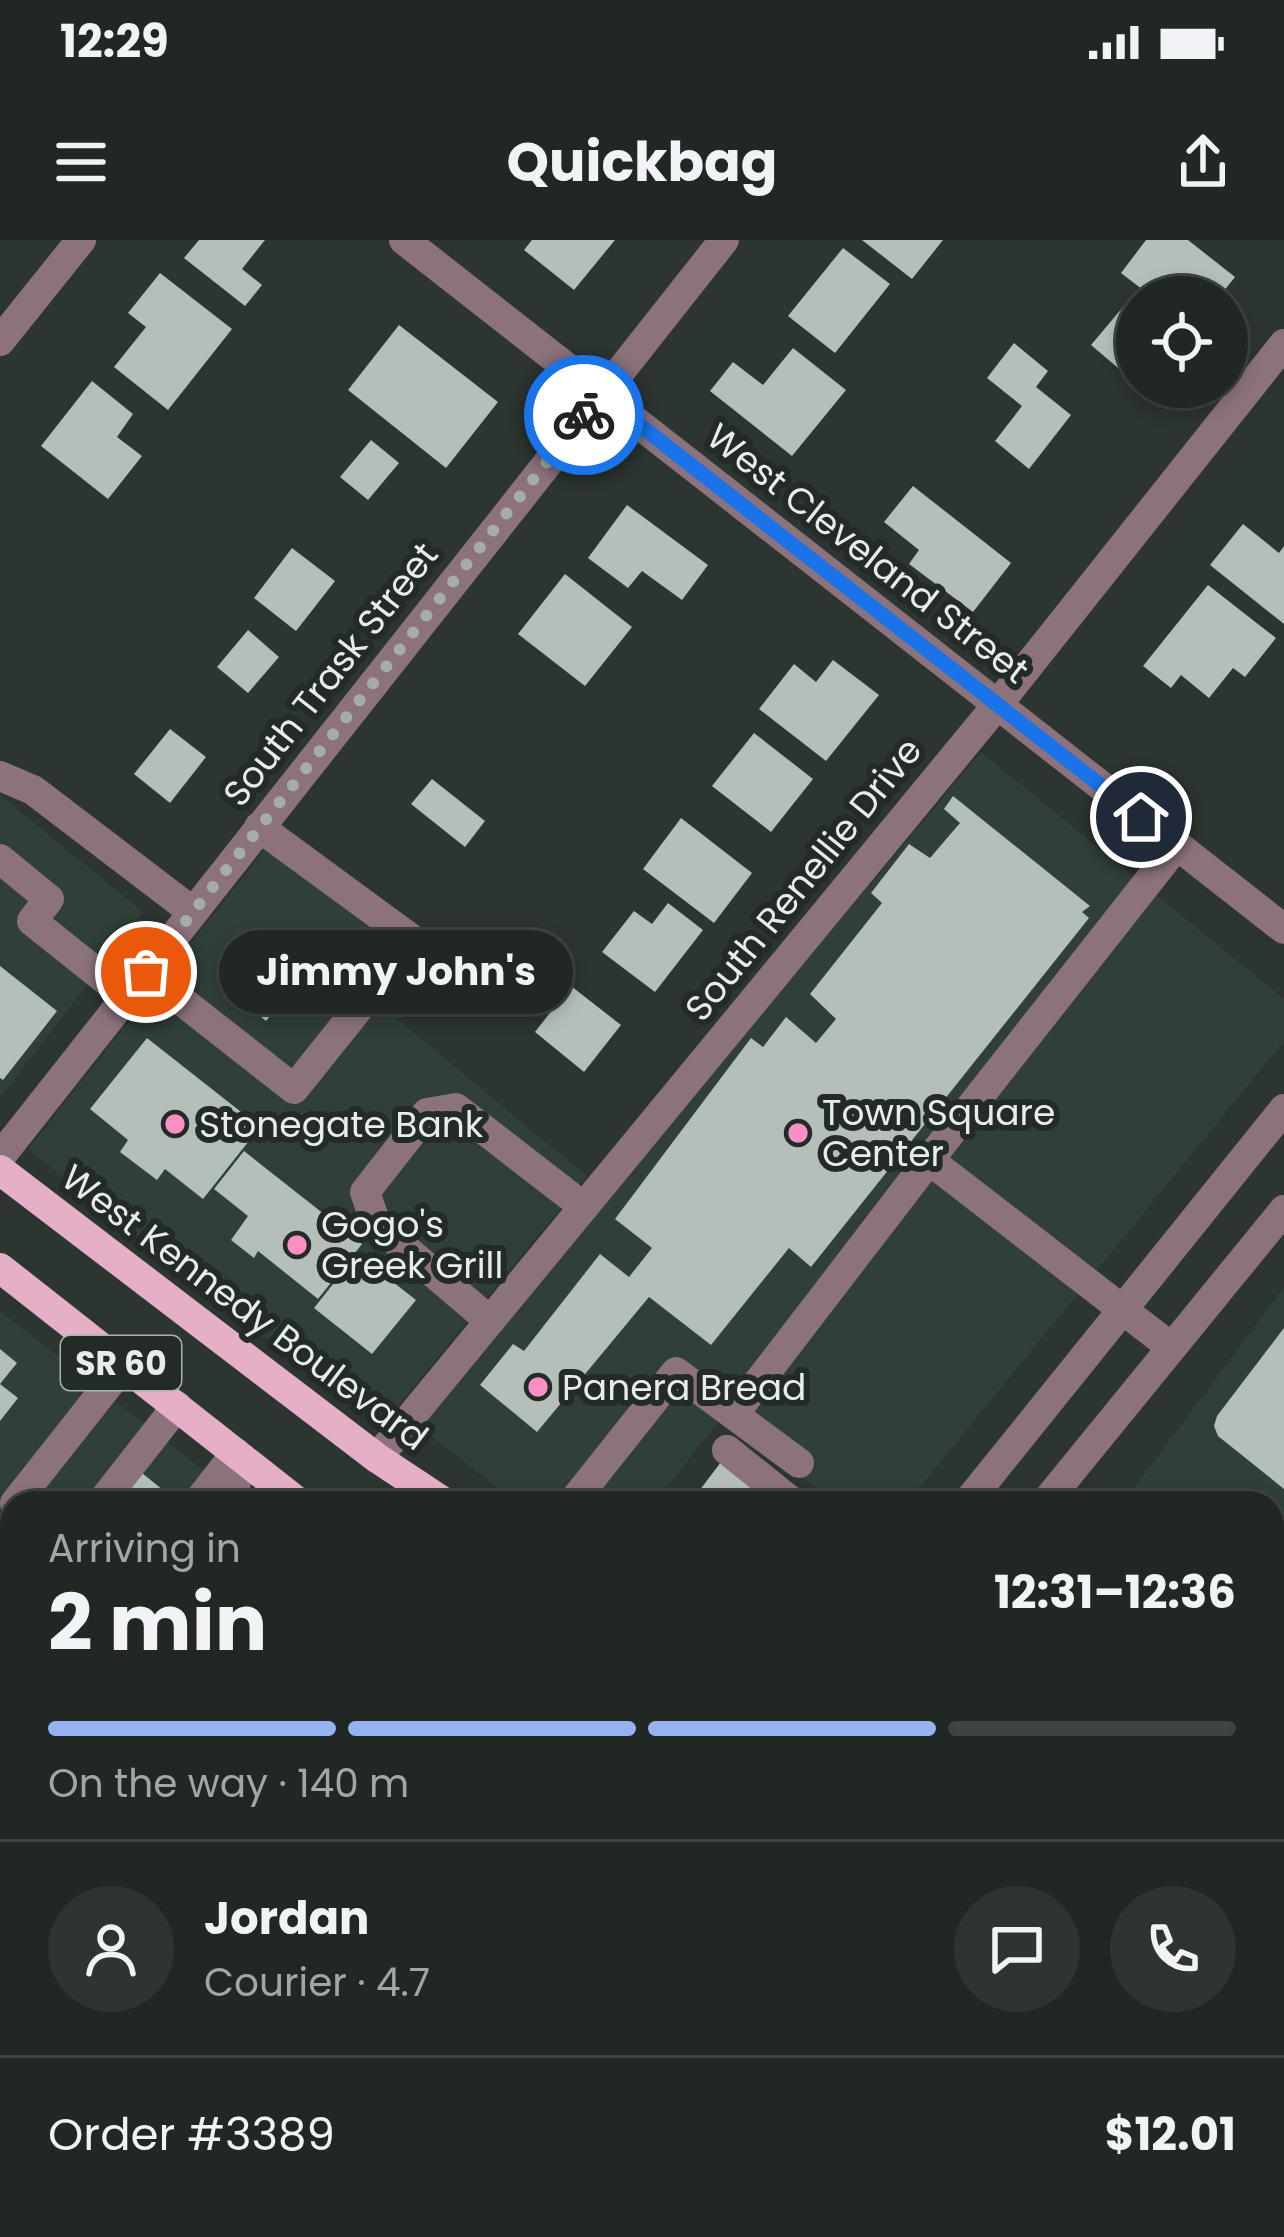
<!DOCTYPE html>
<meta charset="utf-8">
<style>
:root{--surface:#212824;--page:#2d3431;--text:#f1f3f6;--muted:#a2a6a6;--line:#3e4441;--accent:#95b2f1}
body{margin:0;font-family:Poppins,sans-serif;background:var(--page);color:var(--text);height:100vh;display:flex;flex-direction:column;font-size:45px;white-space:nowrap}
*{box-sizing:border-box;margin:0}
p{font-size:39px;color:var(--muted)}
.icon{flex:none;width:66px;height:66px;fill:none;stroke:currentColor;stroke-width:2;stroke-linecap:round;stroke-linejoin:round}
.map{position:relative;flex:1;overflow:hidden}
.details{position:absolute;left:0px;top:1251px;width:1284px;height:747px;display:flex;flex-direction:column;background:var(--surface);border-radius:36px 36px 0 0;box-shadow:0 6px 18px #0003,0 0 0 3px var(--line)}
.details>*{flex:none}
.fabs{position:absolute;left:1116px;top:36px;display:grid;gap:24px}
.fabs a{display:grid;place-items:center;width:132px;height:132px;border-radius:50%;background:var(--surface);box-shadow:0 6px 18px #0003,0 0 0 3px var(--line);font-size:60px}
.pin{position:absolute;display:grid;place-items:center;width:102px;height:102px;color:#fff;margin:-51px;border:6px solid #fff;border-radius:50%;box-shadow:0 3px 12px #0007}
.courier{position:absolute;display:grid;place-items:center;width:120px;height:120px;margin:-60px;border:9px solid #1a73e8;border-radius:50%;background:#fff;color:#222;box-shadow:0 3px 15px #0007}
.bubble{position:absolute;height:84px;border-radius:42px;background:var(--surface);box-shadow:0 6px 18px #0003,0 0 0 3px var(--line);font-size:39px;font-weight:700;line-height:84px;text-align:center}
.summary em{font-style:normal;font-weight:700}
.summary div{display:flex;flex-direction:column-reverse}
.summary{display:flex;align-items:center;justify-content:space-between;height:204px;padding:0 48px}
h1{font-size:78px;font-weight:700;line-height:90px}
.bar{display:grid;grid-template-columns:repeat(4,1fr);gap:18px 12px;align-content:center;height:144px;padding:0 48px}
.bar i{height:15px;border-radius:9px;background:var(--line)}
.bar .current{background:var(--accent)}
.bar p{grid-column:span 4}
.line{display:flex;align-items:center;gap:30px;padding:0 48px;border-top:3px solid var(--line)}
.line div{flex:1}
.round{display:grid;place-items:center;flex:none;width:126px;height:126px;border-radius:63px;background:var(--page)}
.status{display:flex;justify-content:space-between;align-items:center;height:84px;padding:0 60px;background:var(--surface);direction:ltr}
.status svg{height:33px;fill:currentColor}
header{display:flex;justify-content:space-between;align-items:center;height:156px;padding:0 48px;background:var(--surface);font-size:54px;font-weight:700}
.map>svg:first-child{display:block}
.built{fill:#303f37}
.building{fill:#b4bfb9}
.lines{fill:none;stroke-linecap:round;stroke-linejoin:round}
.minor{stroke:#8c727d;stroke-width:30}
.major{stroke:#e5b0c7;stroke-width:30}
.done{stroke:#a6ada8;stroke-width:12;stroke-dasharray:0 21.6}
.route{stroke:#1a73e8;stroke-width:15}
.poi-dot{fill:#fb8fc3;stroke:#222b26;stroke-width:4.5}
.labels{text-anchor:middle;stroke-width:12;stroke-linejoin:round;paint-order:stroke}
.shield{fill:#222b26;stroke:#acb3ae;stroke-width:3}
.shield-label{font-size:33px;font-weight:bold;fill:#e7ede9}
.street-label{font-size:36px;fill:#e7ede9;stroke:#222b26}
.poi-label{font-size:36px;fill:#e7ede9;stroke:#222b26;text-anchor:start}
</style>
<div class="status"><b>12:29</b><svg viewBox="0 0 49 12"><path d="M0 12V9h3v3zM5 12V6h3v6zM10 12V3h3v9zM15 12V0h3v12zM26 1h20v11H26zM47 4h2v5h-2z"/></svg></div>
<header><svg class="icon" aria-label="menu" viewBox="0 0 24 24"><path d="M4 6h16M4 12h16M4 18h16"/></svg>Quickbag<svg class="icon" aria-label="share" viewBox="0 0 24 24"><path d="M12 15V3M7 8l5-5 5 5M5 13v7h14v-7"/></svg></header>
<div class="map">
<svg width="1284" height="1997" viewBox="0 0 1284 1997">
<rect width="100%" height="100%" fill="#2c3530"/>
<path class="built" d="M981,512L1284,759V801L907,1263H835L724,1175L654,1263H517L417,1185Z
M0,555L143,672L0,858Z
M280,590L451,707L397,779L587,936L380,1188L28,909Z
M1284,1047V1833L1272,1823V1263H1123Z
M0,1071L221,1244L236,1263H12V1573L0,1563Z
M92,1986H338L329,1997H83Z
M545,1986H1148L1161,1997H535Z"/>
<path class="building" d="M199,0H265L242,29L262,45L245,66L184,18Z
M532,0H615L574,50L524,10Z
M862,0H943L912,39Z
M1146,0H1188L1235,37L1219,57H1152L1121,33Z
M843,8L890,44L835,113L788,76Z
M160,33L232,89L168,170L114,127L146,87L128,73Z
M1123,67L1137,79V144L1091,105Z
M399,85L498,162L446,228L348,150Z
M1014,103L1048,131L1036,147L1071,175L1029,229L995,201L1022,166L987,138Z
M793,108L846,150L792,216L710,151L733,122L763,145Z
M92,141L133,174L117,197L142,216L108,259L41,206Z
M371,200L399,223L368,260L340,237Z
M913,246L1011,323L973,372L909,324L919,310L884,282Z
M627,265L708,325L682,360L642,331L628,348L588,318Z
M1243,284L1279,313L1284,306V384L1210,325Z
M292,308L335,341L296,391L254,358Z
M565,334L632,387L585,446L518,394Z
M1208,345L1276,398L1245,437L1233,428L1209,458L1181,435L1171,448L1143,426Z
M248,390L279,417L248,453L217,427Z
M833,420L879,455L826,521L759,469L794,424L816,442Z
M170,489L206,517L170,563L134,534Z
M754,493L813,539L771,592L712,546Z
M432,539L485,581L465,607L411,564Z
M953,556L1090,666L1082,672L1089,678L811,1027L789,1008L711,1105L649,1057L537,1192L480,1145L513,1104L524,1111L600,1014L629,1037L652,1008L615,979L751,798L763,807L786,777L816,803L836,779L810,754L882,663L871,653L909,604L930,618L960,583L944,569Z
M681,578L752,633L714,683L643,629Z
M668,663L703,690L655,752L602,712L634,671L652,684Z
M255,711L296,744L266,781L226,749Z
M0,726L57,771L3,840L0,838Z
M571,746L621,785L584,832L535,792Z
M147,798L260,887L203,959L165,929L157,940L120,912L128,900L90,869Z
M244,911L362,1004L318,1059L258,1011L254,1018L231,1000L248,976L214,949Z
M357,1014L416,1060L372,1114L314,1068Z
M1284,1088V1249L1218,1196L1214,1186L1217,1176Z
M0,1109L17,1123L0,1144L18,1158L0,1181Z
M721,1222L776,1263H690Z
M142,1233L179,1263H119Z
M1272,1363L1284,1372V1812H1272V1697L1278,1689L1272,1684Z
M12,1785V1868L0,1883V1800Z"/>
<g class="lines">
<path class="minor" d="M404,0L1284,689
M0,101L81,0
M0,536L33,550L193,672
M0,619L49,659L32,681L126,756
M145,732L294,849L413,700L259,587
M0,917L724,0
M929,920L1177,605
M490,1081L376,984L365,952L427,873L456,868L584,967
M734,1174L929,920L1171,1107
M727,1210L793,1263
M377,1218L998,464L1284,104
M15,1263L124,1125
M101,1263L177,1166
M197,1263L236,1213
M231,1263L242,1218
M572,1263L676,1132L799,1223
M967,1263L1284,869
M1045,1263L1284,970
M0,1363L12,1372
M0,1413L12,1398
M0,1480L12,1489
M0,1638L12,1648
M15,1986L28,1996
M194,1986L207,1997
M746,1986L760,1997
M993,1986L1007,1997
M156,1997L164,1986
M918,1997L927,1986"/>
<path class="major" d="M0,930L377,1218L445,1263
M0,1028L299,1263
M1272,1901L1284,1910
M1229,1986L1243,1997
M376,1997L386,1986
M459,1997L468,1986"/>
</g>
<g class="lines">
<path class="done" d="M146,732L584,175"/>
<path class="route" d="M584,175L600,154L1141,577"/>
</g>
<g class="poi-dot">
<circle cx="175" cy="884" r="12"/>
<circle cx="798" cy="893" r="12"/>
<circle cx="297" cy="1005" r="12"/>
<circle cx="538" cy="1147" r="12"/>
</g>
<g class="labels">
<rect class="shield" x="61" y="1096" width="120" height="54" rx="9"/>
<g class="shield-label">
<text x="121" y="1135">SR 60</text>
</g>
<g class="street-label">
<text transform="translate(868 313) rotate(38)" y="13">West Cleveland Street</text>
<text transform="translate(330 434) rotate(-52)" y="13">South Trask Street</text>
<text transform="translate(803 639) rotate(-51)" y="13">South Renellie Drive</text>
<text transform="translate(245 1067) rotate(37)" y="13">West Kennedy Boulevard</text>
</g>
<g class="poi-label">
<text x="822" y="885">Town Square<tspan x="822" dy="41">Center</tspan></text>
<text x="199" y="897">Stonegate Bank</text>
<text x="321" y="997">Gogo's<tspan x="321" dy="41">Greek Grill</tspan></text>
<text x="562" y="1160">Panera Bread</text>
</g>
</g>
</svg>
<div class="fabs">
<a><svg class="icon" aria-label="locate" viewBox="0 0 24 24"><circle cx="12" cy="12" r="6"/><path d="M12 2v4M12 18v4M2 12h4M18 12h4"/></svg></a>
</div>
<div class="pin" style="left:146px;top:732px;background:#ea580c"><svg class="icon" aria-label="bag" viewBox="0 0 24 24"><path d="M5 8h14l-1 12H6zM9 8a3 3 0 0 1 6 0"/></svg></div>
<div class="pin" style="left:1141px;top:577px;background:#1f2937"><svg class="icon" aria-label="home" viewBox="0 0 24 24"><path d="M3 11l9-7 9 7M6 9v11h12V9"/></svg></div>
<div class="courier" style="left:584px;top:175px"><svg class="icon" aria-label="bike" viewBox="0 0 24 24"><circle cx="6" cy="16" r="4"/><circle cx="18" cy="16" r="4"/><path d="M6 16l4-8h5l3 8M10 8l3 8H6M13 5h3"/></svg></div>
<div class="bubble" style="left:219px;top:690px;width:354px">Jimmy John's</div>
<section class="details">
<div class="summary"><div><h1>2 min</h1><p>Arriving in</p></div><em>12:31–12:36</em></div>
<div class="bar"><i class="current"></i><i class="current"></i><i class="current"></i><i></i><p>On the way · 140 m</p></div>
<div class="line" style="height:216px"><a class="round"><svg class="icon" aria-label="person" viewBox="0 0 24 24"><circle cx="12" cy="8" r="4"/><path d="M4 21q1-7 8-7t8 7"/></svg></a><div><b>Jordan</b><p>Courier · 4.7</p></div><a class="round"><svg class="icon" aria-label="chat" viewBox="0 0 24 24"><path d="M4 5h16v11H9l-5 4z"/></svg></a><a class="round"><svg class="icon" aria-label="phone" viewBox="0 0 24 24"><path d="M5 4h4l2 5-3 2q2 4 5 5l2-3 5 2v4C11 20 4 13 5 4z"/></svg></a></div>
<div class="line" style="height:156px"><div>Order #3389</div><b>$12.01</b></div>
</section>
</div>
